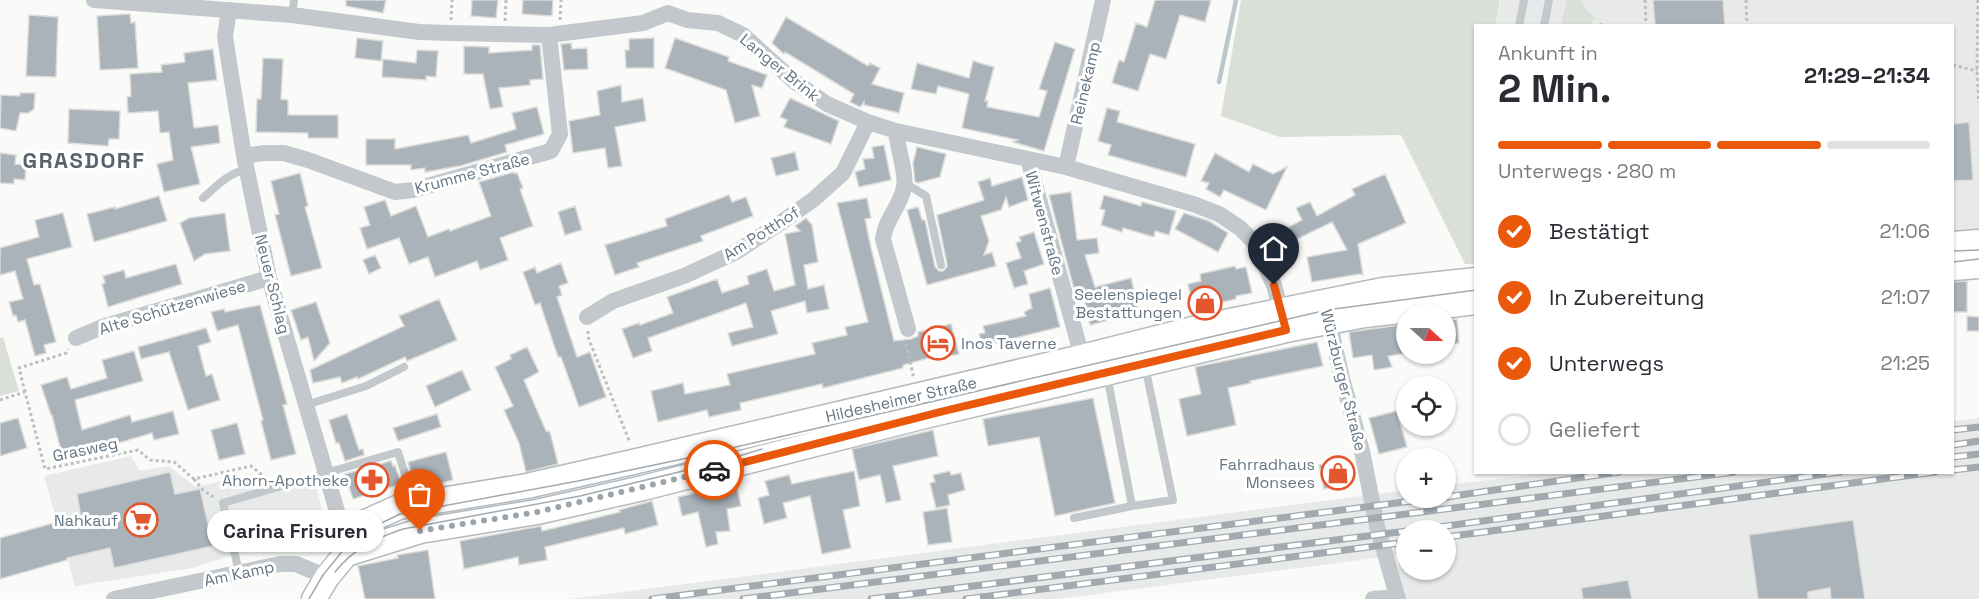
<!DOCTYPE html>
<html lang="de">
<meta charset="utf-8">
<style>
:root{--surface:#fff;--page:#f2f2f3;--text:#2b2b33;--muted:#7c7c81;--line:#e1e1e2;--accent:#ea580c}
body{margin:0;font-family:"Space Grotesk",sans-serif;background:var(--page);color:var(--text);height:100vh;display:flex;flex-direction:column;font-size:22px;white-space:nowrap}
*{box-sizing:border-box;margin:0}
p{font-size:20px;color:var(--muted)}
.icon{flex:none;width:33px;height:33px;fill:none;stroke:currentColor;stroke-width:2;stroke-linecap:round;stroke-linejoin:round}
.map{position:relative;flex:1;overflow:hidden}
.side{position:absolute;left:1474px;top:24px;width:480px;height:450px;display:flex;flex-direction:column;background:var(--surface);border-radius:0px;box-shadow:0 2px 4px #0004}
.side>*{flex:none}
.needle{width:39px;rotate:111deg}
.fabs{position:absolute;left:1396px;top:304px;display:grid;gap:12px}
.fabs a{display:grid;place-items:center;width:60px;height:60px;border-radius:50%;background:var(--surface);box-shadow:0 2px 4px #0004;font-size:30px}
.pin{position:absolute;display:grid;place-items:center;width:51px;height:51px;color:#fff;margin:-62px -26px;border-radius:50% 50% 50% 0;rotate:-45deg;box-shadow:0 0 6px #0007}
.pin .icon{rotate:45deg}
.courier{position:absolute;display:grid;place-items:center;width:60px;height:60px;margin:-30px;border:4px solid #ea580c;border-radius:50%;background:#fff;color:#222;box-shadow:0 2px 8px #0007}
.bubble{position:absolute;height:42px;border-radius:21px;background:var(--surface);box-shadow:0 2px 4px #0004;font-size:20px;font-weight:600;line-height:42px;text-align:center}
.summary em{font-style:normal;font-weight:600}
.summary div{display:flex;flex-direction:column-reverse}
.summary{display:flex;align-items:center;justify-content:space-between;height:102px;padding:0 24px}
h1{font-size:39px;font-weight:600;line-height:45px}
.bar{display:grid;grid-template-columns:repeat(4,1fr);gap:9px 6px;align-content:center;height:72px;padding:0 24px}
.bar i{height:8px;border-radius:4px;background:var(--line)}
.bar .selected{background:var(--accent)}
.bar p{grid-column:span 4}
ol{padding:0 24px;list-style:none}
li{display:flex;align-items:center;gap:18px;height:66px}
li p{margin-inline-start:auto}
li .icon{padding:6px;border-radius:50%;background:var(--accent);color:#fff;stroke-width:4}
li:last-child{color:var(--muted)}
li i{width:33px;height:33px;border:3px solid var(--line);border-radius:50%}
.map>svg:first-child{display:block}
.built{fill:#e8e9e9;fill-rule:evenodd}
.green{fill:#dadfd7}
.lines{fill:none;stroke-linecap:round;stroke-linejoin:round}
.stream{stroke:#bbc7cb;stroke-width:4.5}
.building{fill:#aab3b9;stroke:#dcdcda;stroke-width:1.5}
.secondary-casing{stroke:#b3babf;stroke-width:27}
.path{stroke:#bbbfc2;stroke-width:3;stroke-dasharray:3 3;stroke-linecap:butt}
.lane{stroke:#c3c8cc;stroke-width:8}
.street{stroke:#c3c8cc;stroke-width:16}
.secondary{stroke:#fff;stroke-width:24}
.tram{stroke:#a2aab0;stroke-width:1.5}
.rail-casing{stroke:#a2aab0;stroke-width:7}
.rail{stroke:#fff;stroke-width:4.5;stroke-dasharray:14;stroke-linecap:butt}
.done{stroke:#99a4ac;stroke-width:6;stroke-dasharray:0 10.8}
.route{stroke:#ea580c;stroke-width:8}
.labels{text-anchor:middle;stroke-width:6;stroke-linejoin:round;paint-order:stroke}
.street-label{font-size:16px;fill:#657683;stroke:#fff}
.poi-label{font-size:16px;fill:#657683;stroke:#fff;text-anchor:end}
.district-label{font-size:22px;font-weight:bold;letter-spacing:1.5px;fill:#57646e;stroke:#fff}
</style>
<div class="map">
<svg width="1979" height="599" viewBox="0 0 1979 599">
<rect width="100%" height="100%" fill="#fafaf8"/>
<path class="built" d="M1501,0H1979V229L1953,231V26H1496Z
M1979,418V599H1398L1399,555L1058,599H569L1407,490V498H1446V485L1547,473L1953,472V421ZM1407,531H1446V570H1407Z
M131,456L140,471L169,466L196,487L250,474L263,486L313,473L326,526L192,568L75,586L44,476Z"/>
<path class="green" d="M1241,0H1500L1496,25L1476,26V264H1465L1401,135L1280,137L1221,116Z
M1567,0H1581L1586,9L1595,18L1590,25H1561Z
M3,337L19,391L0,396V338Z"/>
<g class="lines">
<path class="stream" d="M1219,82L1236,0"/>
</g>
<path class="building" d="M346,0H386L383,13L346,6Z
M472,0H498L496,18L471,16Z
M523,0H553L552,16L522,14Z
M1155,0H1211L1205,22L1180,15L1166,59L1150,54L1138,91L1112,83L1119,60L1124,62L1136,23L1147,27Z
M1653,0H1723L1725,26H1655Z
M130,14L131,23L135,22L138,68L100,70L97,16Z
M29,15L58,17L56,77L26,76Z
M786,17L868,66L870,63L880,68L872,84L904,93L899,113L864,105V102L860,107L850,102L854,94L785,52L784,54L772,43Z
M357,38L383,41L381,61L355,58Z
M654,38V68H626L625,50H629V39Z
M675,38L729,57L728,61L767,75L762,88L752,85L760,116L735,123L726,90L665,68Z
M1055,42L1075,49L1044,151L1013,142L1018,140L962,128L969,94L938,86L936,94L911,89L917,63L969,78L973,61L994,67L985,101H988L987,107L1039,117L1047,91L1039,89Z
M571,43L572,49L587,48L588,69L564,70L561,44Z
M532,45H540L543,79L530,80V85L499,88L503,107L490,109L483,74H464V46L489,47V53L532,50Z
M213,49L217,80L188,83L194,128L218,125L220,143L191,147L200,184L164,192L157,164L173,160L169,132L160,133L158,111L128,113L127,97L131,96L130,74L162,72L161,65L185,62L184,53Z
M417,50L438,51L436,77L426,76V80L382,77L383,59L416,63Z
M263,58L283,59L281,99L288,100V115H338V138H308V133L256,132L257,99H261Z
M621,85L622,102L643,98L646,121L615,127L622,166L608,168L605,148L573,153L569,121L600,115L597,91Z
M20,93H35L34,109L28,113H20L16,131L0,128L1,95L20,96Z
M790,98L839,121L831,144L784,127L787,120L780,117Z
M537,107L544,134L505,145L507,152L460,166L425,172V168L411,170V165H366V139H395V149L468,135L471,143L516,129L512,113Z
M1107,108L1120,111L1117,122L1195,144L1186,177L1108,155L1111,145L1098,141Z
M69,109L120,111L119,139H109L108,146L68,143Z
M1969,122L1973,180L1953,181V124Z
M884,145L891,180L859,187L855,172L865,169L863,159L874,158L872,147Z
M917,147L946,154L940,177L918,183L915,182L913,163Z
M795,152L799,170L776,176L771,158Z
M0,153L16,155L15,164L26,165L25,180L14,179V184L0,183Z
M1215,153L1249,172L1253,164L1273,174L1287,167L1266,210L1224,190L1220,197L1206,189L1209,183L1201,181Z
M514,172V174L517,173L523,188L520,189L533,226L500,238L508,260L480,270L477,261L435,277L428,257L409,264L399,238L367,249L360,228L370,225L364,207L385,200L391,216L416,206L428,237L449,229L450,231L491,216L479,182Z
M300,173L308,206L305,207L322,268L291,276L275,215L279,214L271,181Z
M1385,174L1406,223L1358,244L1363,275L1360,274L1312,282L1307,257L1347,250L1332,222L1291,242L1285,229L1302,220L1296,208L1310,202L1317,216L1355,195L1352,189Z
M1022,177L1028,200L1009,207L1006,197L1001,210L981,216L989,241L984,255L992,252L996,266L927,285L907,210L918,207L922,220H925L935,267L939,271H943L947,267V264L937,215L984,200L978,182L990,178L992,186Z
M1071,192L1077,240L1097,238L1099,253L1085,255L1095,287L1131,278L1138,307L1108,314L1110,320L1090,325L1084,298L1077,300L1049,195Z
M729,195L732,202L746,197L753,216L701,236L703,241L637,263L639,267L615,275L605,245L667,226L665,219Z
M1104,195L1141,206L1142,202L1176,211L1169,235L1155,231L1154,237L1123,228L1122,232L1101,225L1105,210L1100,209Z
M159,196L167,221L94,242L87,214L115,207V209Z
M867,198L871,218L865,219L871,248L894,341L911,339L918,336V332L951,324L959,354L945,357L944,354L903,365V368L823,388L822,384L740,403L741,410L709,417L707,410L658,422L651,391L683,383L685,394L730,385L727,374L815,354L812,343L847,335L845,327L868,322L837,203Z
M575,206L582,230L565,235L558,212Z
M63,213L72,247L27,259L34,285L40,284L56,342L44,345L46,353L35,356L25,320L18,322L16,315L13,316L9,302L23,299L15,271L0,275V248L39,237L35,220Z
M225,213L230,251L205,254L194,261L180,223L189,218Z
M1184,213L1209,221L1228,233L1218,252L1175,229Z
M806,218L812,225L818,262L804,265L808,289L824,285L829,309L807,313L805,301L771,311L778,334L732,346L728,333L753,327L746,303L648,338L652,351L633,358L622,329L639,323L640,325L673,313L667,297L717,279L722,293L749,284L747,276L767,269L774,291L795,285L785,234L800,231L795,226Z
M1034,232L1044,264L1024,271L1028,284L1014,288L1006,263L1021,258L1016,243L1021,241L1019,237Z
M375,255L381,268L369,274L363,260Z
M561,263L568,283L559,286L562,295L557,297L577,357L590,352L606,397L579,407L561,357H558L540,303L535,305L523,272L535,267L537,273Z
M176,264L182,284L108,307L102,284L105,283L103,276L124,270L126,278Z
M1235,266L1236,269L1246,267L1252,293L1236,296V299L1194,309L1188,284L1201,281L1200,274Z
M1967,281V312H1953V282Z
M1050,288L1060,327L982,346L979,334L985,333L983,326L1026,316L1024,312L1032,308L1029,294Z
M439,299L457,340L407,361L405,357L358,379L357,377L342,383L340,377L313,383L310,370L404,326L399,316Z
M316,302L330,343L314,361L308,337L301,340L291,310Z
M260,305L287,404L283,405L296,454L271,460L261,421L263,420L238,325L217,331L211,312L224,309L225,312Z
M1967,316L1979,317V331H1967Z
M1457,319L1459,343L1446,344V320Z
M1407,324V353L1388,356L1392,367L1374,370L1372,355L1353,358L1349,332Z
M206,328L211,342L198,346L206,376L212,374L220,400L188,410L169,352L141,359L138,347Z
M1317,342L1323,366L1250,381L1251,383L1228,388L1236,425L1187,436L1179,399L1201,394L1195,367Z
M527,347L539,372L524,380L546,431L550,432L558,464L526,472L519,443L504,410L513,406L495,367L511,359L510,355Z
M134,351L143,381L75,400L82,430L130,415L132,422L173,411L179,434L154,440L152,433L105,447L106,452L91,455L89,448L62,455L52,415H51L41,385L67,377L71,389L107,378L102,360Z
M462,370L471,390L435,407L426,386Z
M1093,398L1115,503L1055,516L1039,437L988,446L983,419Z
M1397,411L1407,447L1379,454L1369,418Z
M347,414L359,450L363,449L364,455L345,461L339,443H336L329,420Z
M437,414L441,427L398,441L393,428Z
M18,418L27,448L0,456V423Z
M237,423L245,454L219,460L211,430Z
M933,430L938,456L893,466L901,500L886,503L880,475L859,480L852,449Z
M446,452L453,480L419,489L417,480L414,481L408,462Z
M1342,460L1347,484L1324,489L1319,465Z
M391,461L393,466L395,465L401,484L353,499L345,474Z
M854,471L860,506L843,510L851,548L822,554L810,496L783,503L787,518L764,524L758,498L769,495L765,481L789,475L792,484Z
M950,471L951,475L961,473L965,490L948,495L950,505L936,508L930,483L935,482L933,475Z
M170,472L175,494L200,489L213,546L114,568L110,548L67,558V560L0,579V538L57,522V524L81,518L77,494Z
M735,479L741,506L727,509L730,531L716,532L718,544L706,547L698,512L682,516L678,497L713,489L712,485Z
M652,501L658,525L625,534L624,528L545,547L547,560L519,565L518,557L464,569L460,541L541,526L542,531L620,512L619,510Z
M947,508L952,542L928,545L923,512Z
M1853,520L1865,599H1831L1830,588L1808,592V599H1758L1749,535Z
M428,550L435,599H365L358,566L398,558L397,555Z
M1628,580L1632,599H1583L1581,588Z"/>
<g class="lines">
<g class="secondary-casing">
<path id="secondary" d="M1953,244L1979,242
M1953,268L1979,266
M346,554L420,531L537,512L643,488L921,417L1286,330L1365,315L1476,302
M314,599L327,577L346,554L361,524L399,507L527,486L637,461L1082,357L1205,326L1383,290L1476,280"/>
</g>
<path class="path" d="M1645,0L1646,26
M1746,0L1747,26
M1978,0L1977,71L1979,103
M451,20L452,0
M560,20L561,0
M505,21L506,0
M1600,24L1604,26
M1953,65L1977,71
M588,331V337L630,443
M906,344L914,379
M25,392L19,368L66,353L68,349
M0,400L25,392L45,469L138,450L150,460L174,462L194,479L251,466L267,479
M194,479L203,490L215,498"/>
<path class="lane" d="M292,15L294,0
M1519,26L1524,0
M1544,26L1549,0
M905,183L926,196L941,265
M203,198C217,186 228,173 246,170
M1107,375L1132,506L1173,500L1145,366
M306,405L366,386L404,367
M1074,518L1132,506
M239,572L223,503L398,452L414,503"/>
<path class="street" d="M94,0L292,15L419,32L450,33L549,35L643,23L668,13L687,20L718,23L743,35L795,82L827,104L868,122L896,131L1066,167L1193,204L1219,214L1240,228L1253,241L1274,285L1283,320
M229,10L225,37L244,156L269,278L341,525L346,554
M896,131C897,147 907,174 904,187C900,208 886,217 883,239L908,329
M244,156L264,153H284L308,160L395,192L413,190L551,151L560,134L549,35
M1028,159L1082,357
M1066,167L1103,0
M1327,312L1342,378L1362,451L1377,526L1398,599
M587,317L613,301L684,276L736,252L779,224L814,199L843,173L868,122
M76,338L102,327L269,278
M114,599L280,564H296L327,577
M1373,599L1398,597"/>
<use href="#secondary" class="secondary"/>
<path class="tram" d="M1953,251L1979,250
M1953,262L1979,259
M335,572C353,549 376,538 403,529L580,496L716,463L762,449
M309,599L323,575L345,548L361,533L400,514L578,481L697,456L1327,310L1476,290"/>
<g class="rail-casing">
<path id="rail" d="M1953,430L1979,427
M1953,445L1979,441
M1953,457L1979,454
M1953,470L1979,467
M1446,497L1619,472
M1410,531L1840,472
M1446,537L1935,472
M652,599L1435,498
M743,599L1734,472
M871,599L1407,531
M966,599L1407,542"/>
</g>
<use href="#rail" class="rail"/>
</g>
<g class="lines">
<path class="done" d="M420,531L537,512L714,470"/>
<path class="route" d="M714,470L944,411L1286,330L1274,285"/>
</g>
<defs>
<g id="shop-ring" transform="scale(1.725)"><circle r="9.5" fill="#fff" stroke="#e4572e" stroke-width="1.5"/><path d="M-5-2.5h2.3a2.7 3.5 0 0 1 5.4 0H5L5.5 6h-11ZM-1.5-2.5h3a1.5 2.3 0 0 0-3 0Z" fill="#e4572e"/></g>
<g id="hotel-ring" transform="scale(1.725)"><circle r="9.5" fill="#fff" stroke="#e4572e" stroke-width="1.5"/><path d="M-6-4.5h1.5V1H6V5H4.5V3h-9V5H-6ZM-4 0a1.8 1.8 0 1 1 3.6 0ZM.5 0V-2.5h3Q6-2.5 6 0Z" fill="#e4572e"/></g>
<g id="pharmacy-ring" transform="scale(1.725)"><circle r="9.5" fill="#fff" stroke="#e4572e" stroke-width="1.5"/><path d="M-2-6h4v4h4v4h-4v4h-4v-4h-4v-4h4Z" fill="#e4572e"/></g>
<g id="supermarket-ring" transform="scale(1.725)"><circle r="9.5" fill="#fff" stroke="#e4572e" stroke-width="1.5"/><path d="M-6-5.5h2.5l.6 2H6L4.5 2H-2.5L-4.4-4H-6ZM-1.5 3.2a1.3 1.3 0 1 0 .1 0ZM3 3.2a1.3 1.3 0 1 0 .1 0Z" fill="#e4572e"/></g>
</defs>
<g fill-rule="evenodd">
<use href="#shop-ring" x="1205" y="303"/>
<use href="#hotel-ring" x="938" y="343"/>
<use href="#shop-ring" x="1338" y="473"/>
<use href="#pharmacy-ring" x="372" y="480"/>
<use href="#supermarket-ring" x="141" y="520"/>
</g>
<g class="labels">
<g class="street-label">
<text transform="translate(780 67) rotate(39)" y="6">Langer Brink</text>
<text transform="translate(1085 83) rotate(-77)" y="6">Reinekamp</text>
<text transform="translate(472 173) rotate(-15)" y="6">Krumme Straße</text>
<text transform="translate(1045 223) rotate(75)" y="6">Witwenstraße</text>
<text transform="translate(761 233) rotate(-32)" y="6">Am Potthof</text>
<text transform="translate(273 284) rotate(76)" y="6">Neuer Schlag</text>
<text transform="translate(172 307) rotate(-17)" y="6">Alte Schützenwiese</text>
<text transform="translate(1344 380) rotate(76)" y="6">Würzburger Straße</text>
<text transform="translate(901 399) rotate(-13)" y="6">Hildesheimer Straße</text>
<text transform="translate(85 449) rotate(-12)" y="6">Grasweg</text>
<text transform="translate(239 573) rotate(-12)" y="6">Am Kamp</text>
</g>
<g class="poi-label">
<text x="1182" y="300">Seelenspiegel<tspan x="1182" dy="18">Bestattungen</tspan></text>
<text x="961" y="349" text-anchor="start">Inos Taverne</text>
<text x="1315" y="470">Fahrradhaus<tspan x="1315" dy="18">Monsees</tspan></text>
<text x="349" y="486">Ahorn-Apotheke</text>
<text x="118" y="526">Nahkauf</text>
</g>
<g class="district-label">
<text x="84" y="168">GRASDORF</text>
</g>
</g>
</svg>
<div class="fabs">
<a><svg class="needle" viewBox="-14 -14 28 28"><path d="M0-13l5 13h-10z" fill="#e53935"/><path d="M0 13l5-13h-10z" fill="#7c7c81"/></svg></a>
<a><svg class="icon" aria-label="locate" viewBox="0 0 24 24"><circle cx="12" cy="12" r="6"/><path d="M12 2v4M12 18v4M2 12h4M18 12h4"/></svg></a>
<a>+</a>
<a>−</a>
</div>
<div class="pin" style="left:420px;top:531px;background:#ea580c"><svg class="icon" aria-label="bag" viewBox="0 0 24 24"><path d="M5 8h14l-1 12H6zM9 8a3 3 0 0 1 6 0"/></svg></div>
<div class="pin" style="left:1274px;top:285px;background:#1f2937"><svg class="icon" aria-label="home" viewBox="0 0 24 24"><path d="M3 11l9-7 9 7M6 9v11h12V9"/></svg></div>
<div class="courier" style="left:714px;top:470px"><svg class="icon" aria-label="car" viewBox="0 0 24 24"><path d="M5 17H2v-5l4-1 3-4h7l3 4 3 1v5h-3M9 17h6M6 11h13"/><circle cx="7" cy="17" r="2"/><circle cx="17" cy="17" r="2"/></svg></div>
<div class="bubble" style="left:207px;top:510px;width:177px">Carina Frisuren</div>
<section class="side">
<div class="summary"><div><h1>2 Min.</h1><p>Ankunft in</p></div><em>21:29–21:34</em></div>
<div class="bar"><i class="selected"></i><i class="selected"></i><i class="selected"></i><i></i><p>Unterwegs · 280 m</p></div>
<ol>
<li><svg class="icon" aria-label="check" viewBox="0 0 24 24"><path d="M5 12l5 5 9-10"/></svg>Bestätigt<p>21:06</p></li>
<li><svg class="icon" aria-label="check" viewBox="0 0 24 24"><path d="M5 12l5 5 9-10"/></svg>In Zubereitung<p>21:07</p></li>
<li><svg class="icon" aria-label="check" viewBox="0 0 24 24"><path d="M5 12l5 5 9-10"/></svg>Unterwegs<p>21:25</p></li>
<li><i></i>Geliefert</li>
</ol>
</section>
</div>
